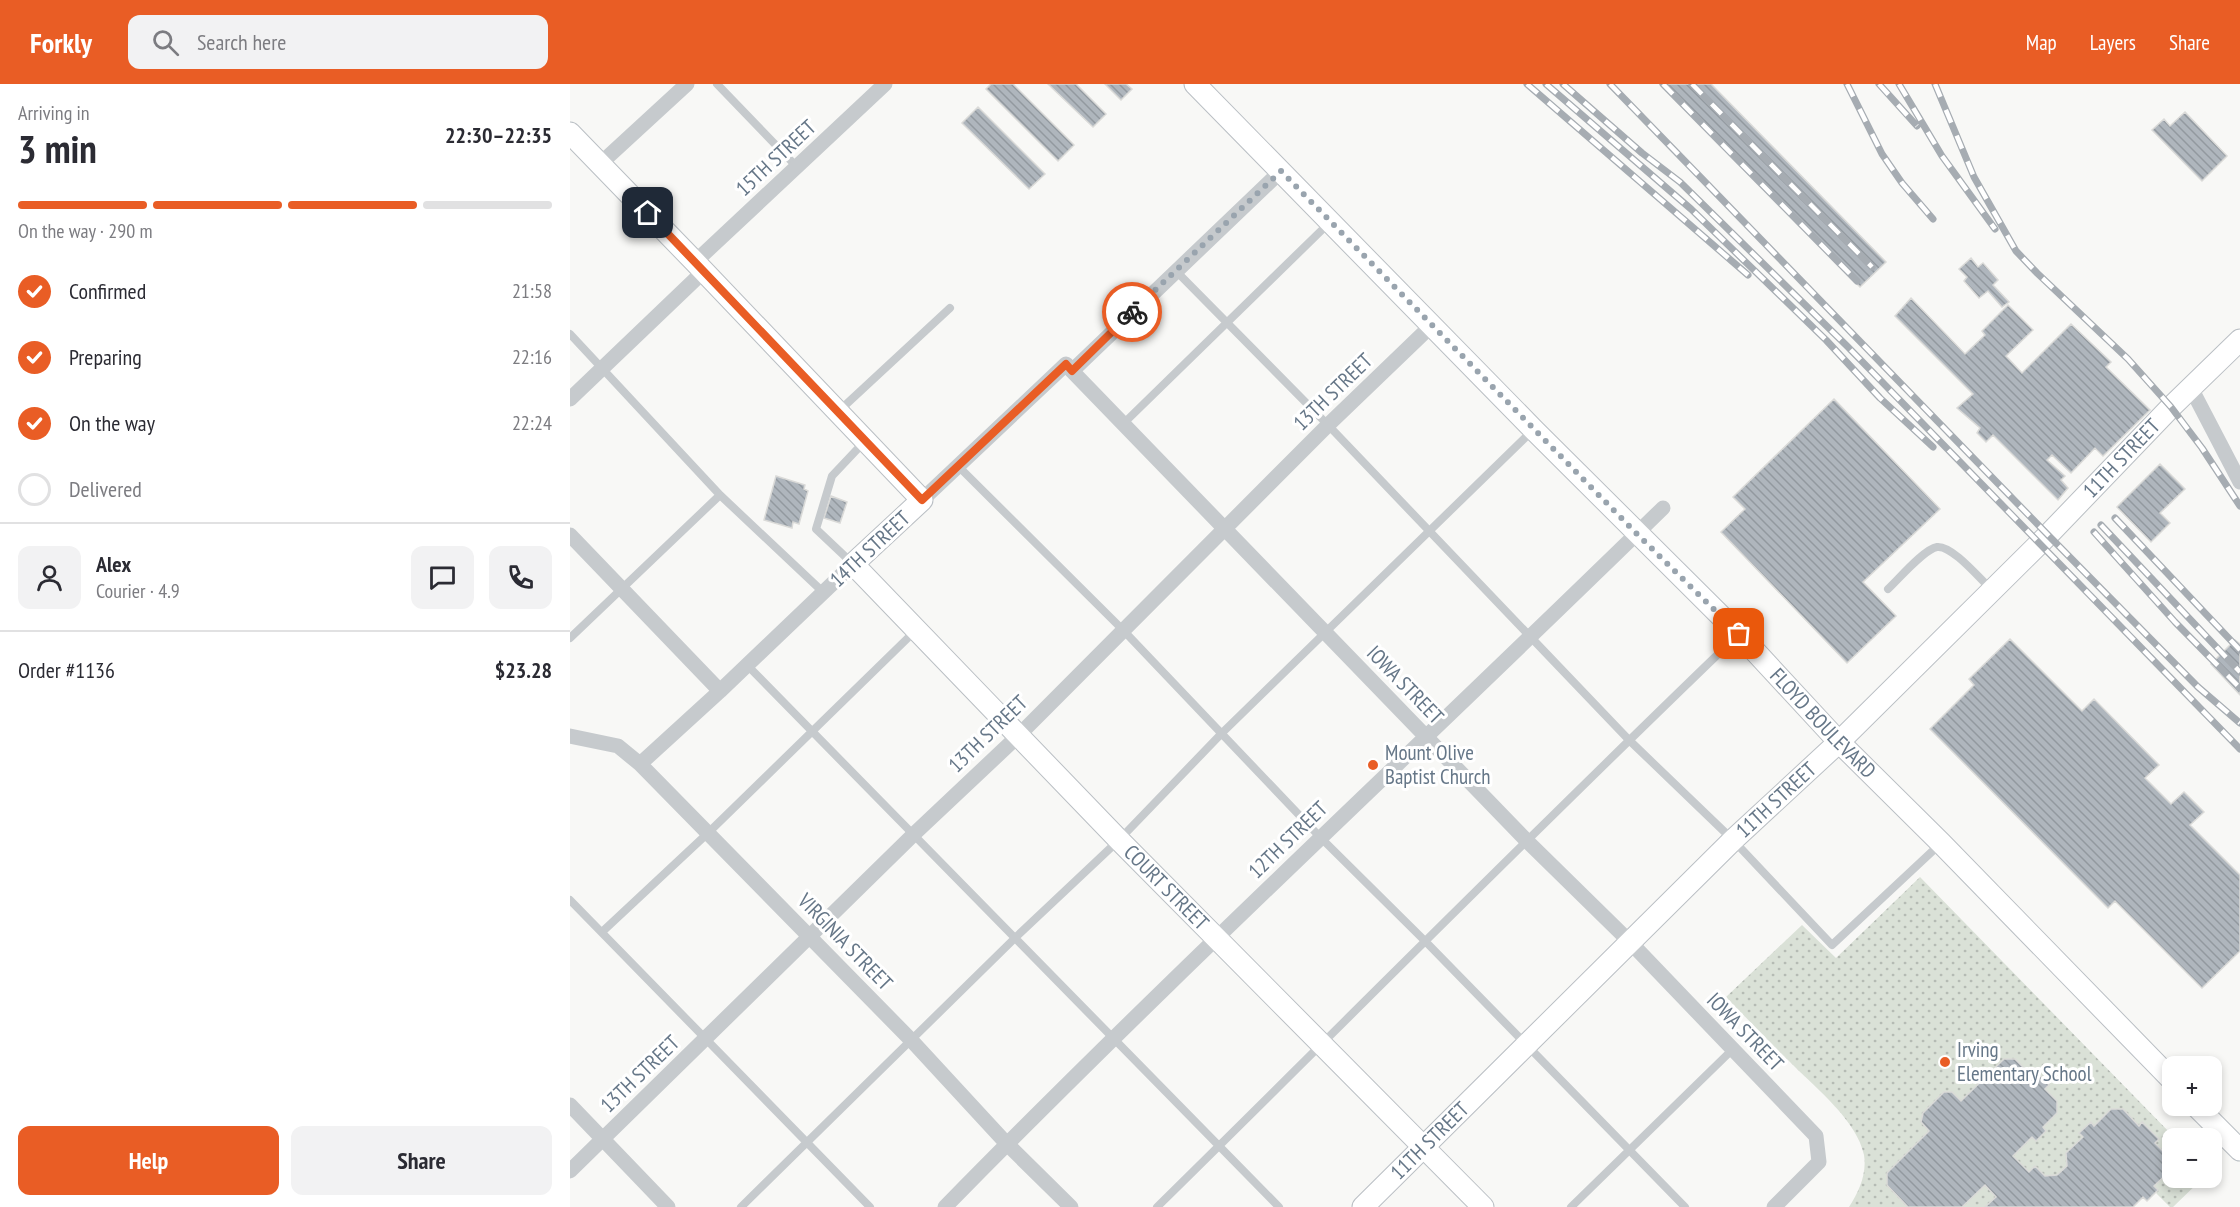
<!DOCTYPE html>
<meta charset="utf-8">
<style>
:root{--surface:#fff;--page:#f2f2f3;--text:#2b2b33;--muted:#7c7c81;--line:#e1e1e2;--accent:#e95d25}
body{margin:0;font-family:"PT Sans Narrow",sans-serif;background:var(--page);color:var(--text);height:100vh;display:flex;flex-direction:column;font-size:22px;white-space:nowrap}
*{box-sizing:border-box;margin:0}
p{font-size:20px;color:var(--muted)}
.icon{flex:none;width:33px;height:33px;fill:none;stroke:currentColor;stroke-width:2;stroke-linecap:round;stroke-linejoin:round}
.map{position:relative;flex:1;overflow:hidden}
.sheet{display:flex;flex-direction:column;background:var(--surface);width:570px}
.sheet>*{flex:none}
.controls{position:absolute;left:1592px;top:972px;display:grid;gap:12px}
.controls a{display:grid;place-items:center;width:60px;height:60px;border-radius:12px;background:var(--surface);box-shadow:0 3px 9px #0003;font-size:30px}
.pin{position:absolute;display:grid;place-items:center;width:51px;height:51px;color:#fff;margin:-26px;border-radius:12px;box-shadow:0 3px 9px #0006}
.courier{position:absolute;display:grid;place-items:center;width:60px;height:60px;margin:-30px;border:4px solid #e95d25;border-radius:50%;background:#fff;color:#222;box-shadow:0 2px 8px #0007}
.headline em{font-style:normal;font-weight:700}
.headline div{display:flex;flex-direction:column-reverse}
.headline{display:flex;align-items:center;justify-content:space-between;height:102px;padding:0 18px}
h1{font-size:39px;font-weight:700;line-height:45px}
.bar{display:grid;grid-template-columns:repeat(4,1fr);gap:9px 6px;align-content:center;height:72px;padding:0 18px}
.bar i{height:8px;border-radius:4px;background:var(--line)}
.bar .active{background:var(--accent)}
.bar p{grid-column:span 4}
.line{display:flex;align-items:center;gap:15px;padding:0 18px;border-top:2px solid var(--line)}
.line div{flex:1}
.round{display:grid;place-items:center;flex:none;width:63px;height:63px;border-radius:12px;background:var(--page)}
ol{padding:0 18px;list-style:none}
li{display:flex;align-items:center;gap:18px;height:66px}
li p{margin-inline-start:auto}
li .icon{padding:6px;border-radius:50%;background:var(--accent);color:#fff;stroke-width:4}
li:last-child{color:var(--muted)}
li i{width:33px;height:33px;border:3px solid var(--line);border-radius:50%}
.button{display:flex;gap:12px;margin-top:auto;padding:12px 18px}
.button a{flex:1;height:69px;border-radius:12px;background:var(--accent);color:#fff;font-size:24px;font-weight:700;line-height:69px;text-align:center}
.button a+a{background:var(--page);color:var(--text)}
header{display:flex;align-items:center;gap:36px;box-sizing:border-box;height:84px;padding:0 30px;background:var(--accent);color:#fff}
header strong{font-size:28px}
nav{display:flex;gap:33px;margin-inline-start:auto;font-size:21px}
.search{width:420px;height:54px;background:var(--page);display:flex;align-items:center;gap:15px;box-sizing:border-box;padding:0 21px;border-radius:12px;color:var(--muted);font-size:22px}
main{display:flex;flex:1;min-height:0}
.map>svg:first-child{display:block}
.grass{fill:url(#grass-dots)}
.building{fill:url(#building-back-hatch);stroke:#dadad8;stroke-width:1.5}
.lines{fill:none;stroke-linecap:round;stroke-linejoin:round}
.secondary-casing{stroke:#babfc4;stroke-width:23}
.lane{stroke:#c6cacd;stroke-width:8}
.street{stroke:#c6cacd;stroke-width:15}
.secondary{stroke:#fff;stroke-width:21}
.rail-casing{stroke:#a6acb2;stroke-width:7}
.rail{stroke:#fff;stroke-width:4.5;stroke-dasharray:14;stroke-linecap:butt}
.done{stroke:#99a4ae;stroke-width:6;stroke-dasharray:0 10.8}
.route{stroke:#e95d25;stroke-width:8}
.poi-dot{fill:#e95d25;stroke:#fff;stroke-width:2}
.labels{text-anchor:middle;stroke-width:6;stroke-linejoin:round;paint-order:stroke}
.street-label{font-size:21px;fill:#678;stroke:#fff}
.poi-label{font-size:21px;fill:#678;stroke:#fff;text-anchor:start}
</style>
<header>
<strong>Forkly</strong>
<div class="search"><svg class="icon" aria-label="search" viewBox="0 0 24 24"><circle cx="10" cy="10" r="6"/><path d="M15 15l6 6"/></svg>Search here</div>
<nav><a>Map</a><a>Layers</a><a>Share</a></nav>
</header>
<main>
<section class="sheet">
<div class="headline"><div><h1>3 min</h1><p>Arriving in</p></div><em>22:30–22:35</em></div>
<div class="bar"><i class="active"></i><i class="active"></i><i class="active"></i><i></i><p>On the way · 290 m</p></div>
<ol>
<li><svg class="icon" aria-label="check" viewBox="0 0 24 24"><path d="M5 12l5 5 9-10"/></svg>Confirmed<p>21:58</p></li>
<li><svg class="icon" aria-label="check" viewBox="0 0 24 24"><path d="M5 12l5 5 9-10"/></svg>Preparing<p>22:16</p></li>
<li><svg class="icon" aria-label="check" viewBox="0 0 24 24"><path d="M5 12l5 5 9-10"/></svg>On the way<p>22:24</p></li>
<li><i></i>Delivered</li>
</ol>
<div class="line" style="height:108px"><a class="round"><svg class="icon" aria-label="person" viewBox="0 0 24 24"><circle cx="12" cy="8" r="4"/><path d="M4 21q1-7 8-7t8 7"/></svg></a><div><b>Alex</b><p>Courier · 4.9</p></div><a class="round"><svg class="icon" aria-label="chat" viewBox="0 0 24 24"><path d="M4 5h16v11H9l-5 4z"/></svg></a><a class="round"><svg class="icon" aria-label="phone" viewBox="0 0 24 24"><path d="M5 4h4l2 5-3 2q2 4 5 5l2-3 5 2v4C11 20 4 13 5 4z"/></svg></a></div>
<div class="line" style="height:78px"><div>Order #1136</div><b>$23.28</b></div>
<div class="button"><a>Help</a><a>Share</a></div>
</section>
<div class="map">
<svg width="1670" height="1123" viewBox="0 0 1670 1123">
<defs>
<pattern id="grass-dots" width="8" height="8" patternUnits="userSpaceOnUse" patternTransform="scale(1.5)"><rect width="8" height="8" fill="#dae1d7"/><path d="M2 2h.1M6 6h.1" fill="none" stroke="#b5bbb4" stroke-width="1.8" stroke-linecap="round"/></pattern>
<pattern id="building-back-hatch" width="6" height="6" patternUnits="userSpaceOnUse" patternTransform="scale(1.5)"><rect width="6" height="6" fill="#afb6bd"/><path d="M-1 5l2 2M0 0l6 6M5-1l2 2" fill="none" stroke="#92999f"/></pattern>
</defs>
<rect width="100%" height="100%" fill="#f8f8f6"/>
<path class="grass" d="M1350,793L1605,1054H1602V1094H1633L1603,1123H1600L1586,1109L1588,1106L1584,1102L1601,1086V1075L1585,1059L1572,1039L1569,1042L1553,1025H1541L1524,1042L1521,1038L1510,1049L1513,1053L1497,1069V1082L1487,1091L1475,1092L1465,1082L1459,1088L1443,1072L1462,1053L1466,1057L1476,1047L1473,1043L1487,1029V1017L1475,1005L1478,1001L1462,984L1458,988L1445,975H1434L1391,1017L1382,1008H1374L1353,1029L1351,1038L1359,1047L1317,1089V1101L1338,1123H1279C1289,1107 1297,1090 1294,1071C1287,1037 1247,1005 1224,982C1201,959 1178,936 1156,913L1232,841L1266,874Z
M1415,1101L1426,1113L1415,1123H1392Z"/>
<path class="building" d="M421,0H443L504,61L488,77L416,5Z
M478,0H506L536,30L523,43Z
M535,0H556L562,5L551,16Z
M1090,0H1141L1316,178L1290,203Z
M408,23L475,90L459,105L392,39Z
M1615,28L1657,72L1632,97L1582,46L1594,35L1600,42Z
M1401,174L1408,183L1413,179L1428,196L1423,201L1439,218L1432,223L1418,207L1409,214L1394,197L1397,193L1389,185Z
M1341,214L1395,270L1415,251L1412,247L1438,221L1463,246L1436,272L1452,289L1501,240L1541,278L1536,283L1580,326L1533,372L1525,364L1501,389L1482,371L1477,376L1495,392L1491,396L1498,404L1488,416L1423,351L1416,358L1407,349L1410,344L1387,324L1403,310L1325,232Z
M1264,315L1370,425L1293,498L1326,532L1277,579L1151,448L1175,425L1163,413Z
M1590,380L1615,405L1590,429L1600,439L1581,458L1547,423Z
M206,392L235,401L234,405L238,407L229,440L223,438L222,444L194,436Z
M261,412L277,418L270,439L254,434Z
M1440,555L1512,627L1524,615L1589,681L1575,694L1601,720L1614,708L1634,728L1620,741L1670,791V867L1632,904L1545,817L1538,824L1360,645L1404,601L1399,595Z
M1665,556L1670,560V611L1641,580Z
M1434,975H1445L1458,988L1462,984L1479,1001L1475,1005L1487,1017V1029L1473,1043L1476,1047L1466,1057L1462,1053L1443,1072L1459,1088L1465,1082L1475,1092L1487,1091L1497,1082L1496,1069L1513,1053L1509,1049L1521,1038L1524,1042L1541,1025H1553L1569,1042L1572,1038L1589,1055L1585,1059L1601,1075V1086L1584,1102L1588,1106L1577,1117L1573,1113L1563,1123H1415L1426,1113L1415,1101L1392,1123H1338L1317,1101V1089L1359,1047L1351,1038L1353,1029L1374,1008H1382L1391,1017Z"/>
<g class="lines">
<g class="secondary-casing">
<g id="secondary">
<path id="s1" d="M625,0L964,346L1169,550L1269,658L1371,759L1602,996"/>
<path id="s2" d="M0,49L125,178L352,416L283,480L549,756L913,1123"/>
<path d="M1626,1022L1670,1066"/>
<path id="s3" d="M793,1123L1163,756L1269,658L1478,451L1601,323L1670,256"/>
</g>
</g>
<path class="lane" d="M147,0L227,83
M605,186L758,341L1059,656L1163,756L1262,861L1369,761
M0,250L150,411L253,508
M270,326L380,224
M553,340L758,140
M388,382L553,546L751,754L856,858L1115,1123
M282,479L246,445L262,392L295,357
M1318,505C1328,496 1354,465 1367,463C1382,461 1410,495 1421,505
M0,554L150,411
M177,581L709,1123
M0,816L300,1123
M32,848L138,749L344,548
M171,1123L445,854L549,756L652,649L962,347
M587,1123C781,932 972,739 1168,551
M1001,1123L1163,965"/>
<path class="street" d="M30,80L117,0
M125,178L315,0
M502,287L956,756L1060,858L1246,1052L1249,1078L1204,1123
M1621,304L1670,398
M0,315L134,187
M352,416L496,280L502,287L711,87
M0,451L150,607
M0,652L48,662L70,680L342,957L437,1060L501,1123
M70,680L150,607L283,480
M0,1021L98,1123
M0,1087L344,750L448,652L758,341L862,241
M375,1123C609,884 855,657 1093,424"/>
<use href="#secondary" class="secondary"/>
<g class="rail-casing">
<path id="rail" d="M957,0L1178,191
M976,0L1121,125L1256,256L1310,314L1363,363
M993,0L1072,69L1110,98L1277,262L1670,665
M1040,0L1478,451L1628,603L1670,639
M1093,0L1287,197
M1122,0L1302,183
M1277,0L1312,70L1332,99L1363,135
M1309,0L1347,42
M1329,0L1372,72L1425,145
M1365,0L1404,93L1446,167L1467,189L1558,275L1601,323L1632,364L1670,422
M1545,434L1670,566
M1531,441L1670,588
M1524,448L1605,538L1670,604"/>
</g>
<use href="#rail" class="rail"/>
</g>
<g class="lines">
<path class="done" d="M562,228L711,87L1067,450L1169,550"/>
<path class="route" d="M78,129L352,416L496,280L502,287L562,228"/>
</g>
<g class="poi-dot">
<circle cx="803" cy="681" r="6"/>
<circle cx="1375" cy="978" r="6"/>
</g>
<g class="labels">
<g class="street-label">
<text transform="translate(206 74) rotate(-43)" y="7">15TH STREET</text>
<text transform="translate(763 308) rotate(-44)" y="7">13TH STREET</text>
<text dy="7" stroke="none"><textPath href="#s3" startOffset="1066">11TH STREET</textPath></text>
<text transform="translate(300 465) rotate(-43)" y="7">14TH STREET</text>
<text transform="translate(835 601) rotate(46)" y="7">IOWA STREET</text>
<text dy="7" stroke="none"><textPath href="#s1" startOffset="896">FLOYD BOULEVARD</textPath></text>
<text transform="translate(418 650) rotate(-44)" y="7">13TH STREET</text>
<text dy="7" stroke="none"><textPath href="#s3" startOffset="580">11TH STREET</textPath></text>
<text transform="translate(718 756) rotate(-44)" y="7">12TH STREET</text>
<text dy="7" stroke="none"><textPath href="#s2" startOffset="1053">COURT STREET</textPath></text>
<text transform="translate(275 858) rotate(46)" y="7">VIRGINIA STREET</text>
<text transform="translate(1175 948) rotate(46)" y="7">IOWA STREET</text>
<text transform="translate(70 990) rotate(-44)" y="7">13TH STREET</text>
<text dy="7" stroke="none"><textPath href="#s3" startOffset="94">11TH STREET</textPath></text>
</g>
<g class="poi-label">
<text x="815" y="676">Mount Olive<tspan x="815" dy="24">Baptist Church</tspan></text>
<text x="1387" y="973">Irving<tspan x="1387" dy="24">Elementary School</tspan></text>
</g>
</g>
</svg>
<div class="controls">
<a>+</a>
<a>−</a>
</div>
<div class="pin" style="left:1169px;top:550px;background:#ea580c"><svg class="icon" aria-label="bag" viewBox="0 0 24 24"><path d="M5 8h14l-1 12H6zM9 8a3 3 0 0 1 6 0"/></svg></div>
<div class="pin" style="left:78px;top:129px;background:#1f2937"><svg class="icon" aria-label="home" viewBox="0 0 24 24"><path d="M3 11l9-7 9 7M6 9v11h12V9"/></svg></div>
<div class="courier" style="left:562px;top:228px"><svg class="icon" aria-label="bike" viewBox="0 0 24 24"><circle cx="6" cy="16" r="4"/><circle cx="18" cy="16" r="4"/><path d="M6 16l4-8h5l3 8M10 8l3 8H6M13 5h3"/></svg></div>
</div>
</main>
